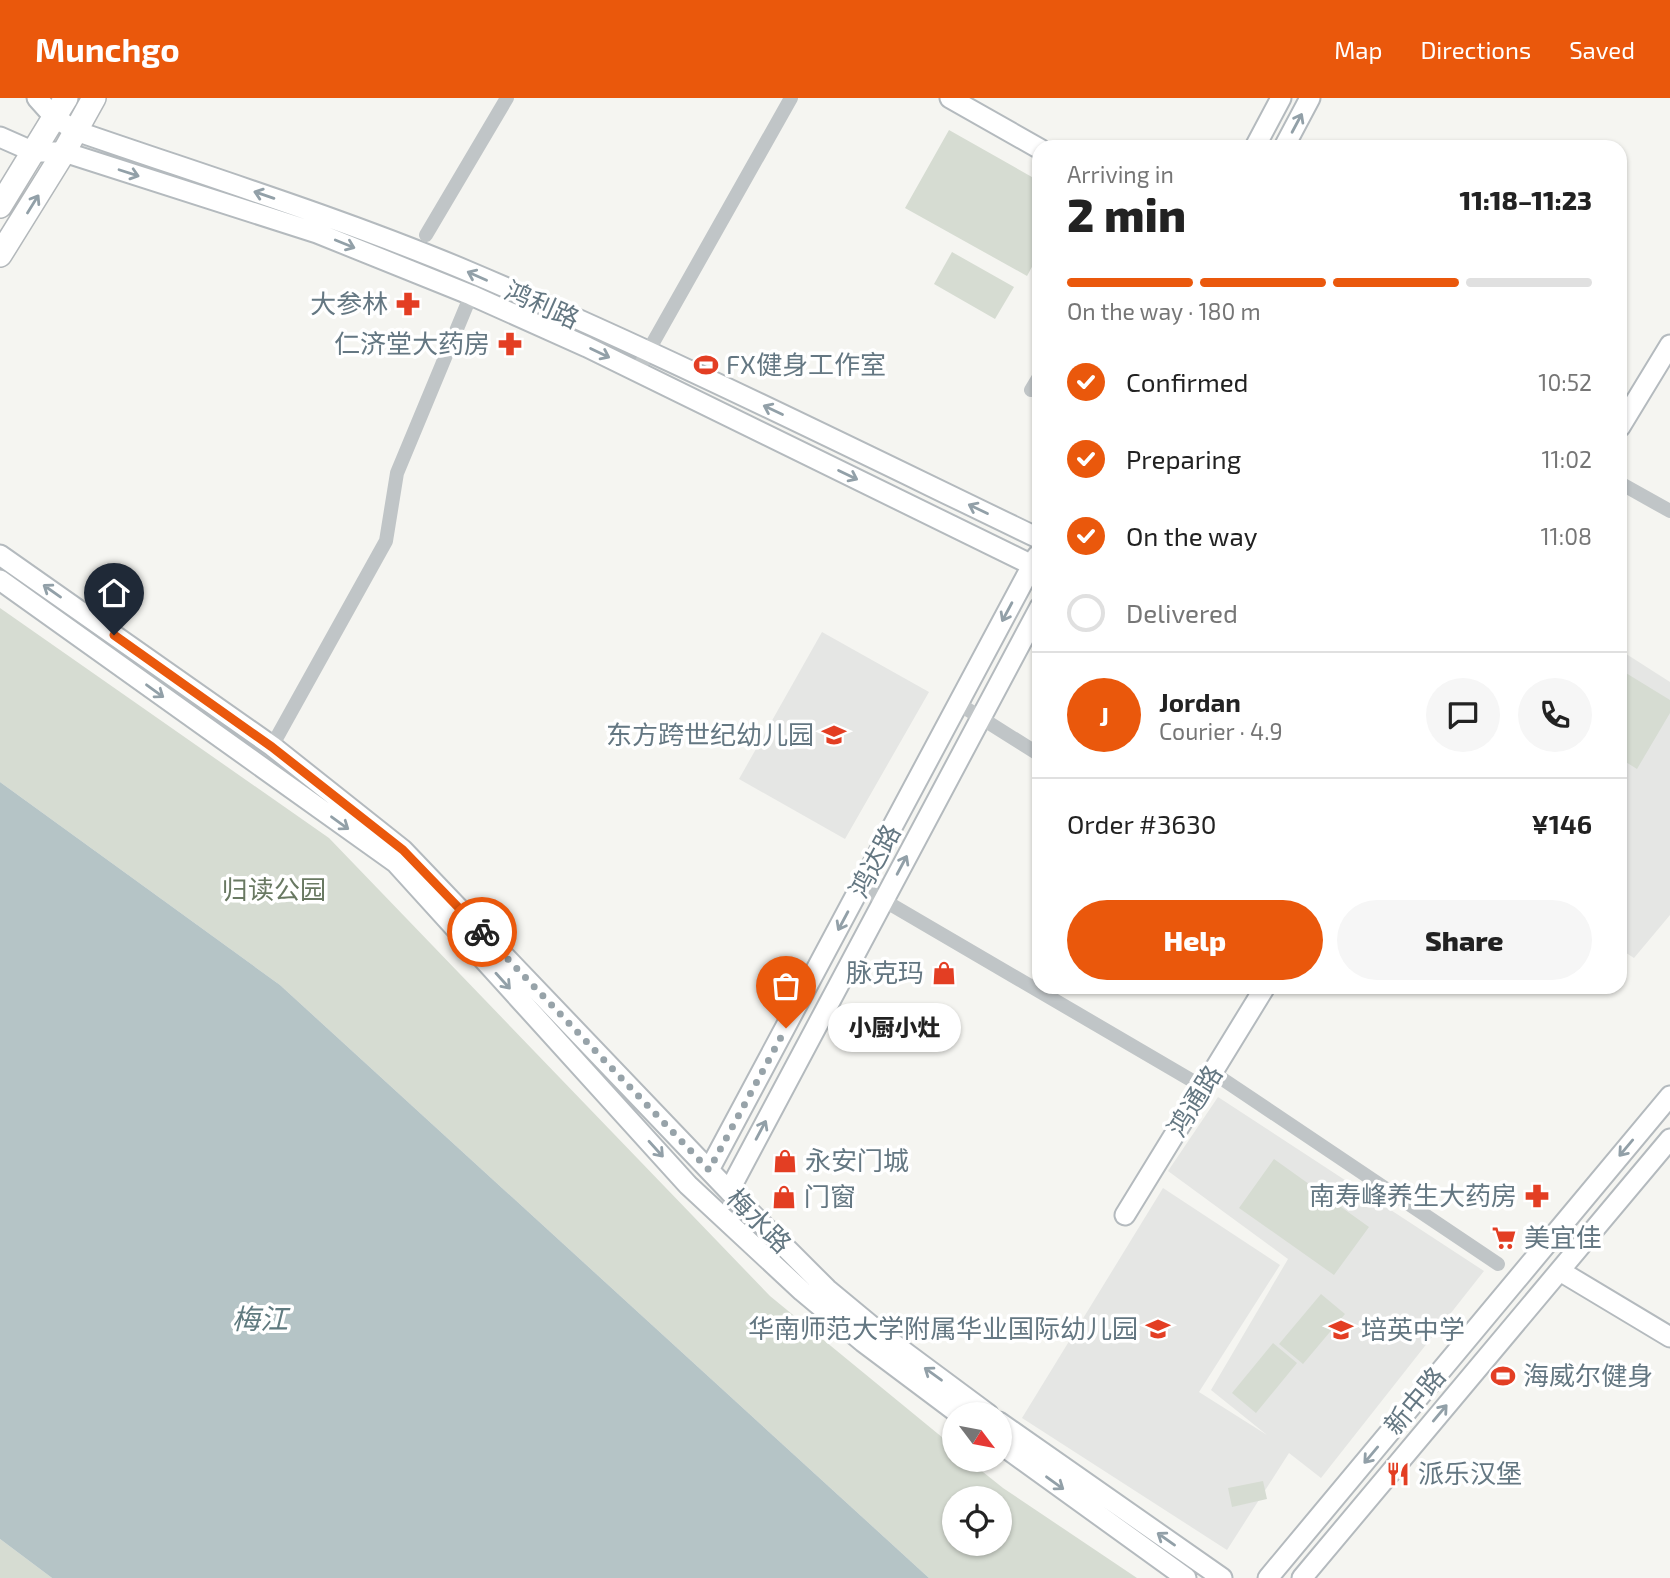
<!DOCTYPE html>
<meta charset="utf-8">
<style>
:root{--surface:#fff;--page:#f6f6f6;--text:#222;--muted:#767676;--line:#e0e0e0;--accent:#ea580c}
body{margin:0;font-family:"Exo 2","Noto Sans SC",sans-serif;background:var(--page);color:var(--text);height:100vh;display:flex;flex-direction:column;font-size:26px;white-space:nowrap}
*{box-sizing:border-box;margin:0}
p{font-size:23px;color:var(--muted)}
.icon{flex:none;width:38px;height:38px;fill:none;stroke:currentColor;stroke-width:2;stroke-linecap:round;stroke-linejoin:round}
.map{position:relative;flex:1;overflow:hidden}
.sheet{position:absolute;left:1032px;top:42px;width:595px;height:854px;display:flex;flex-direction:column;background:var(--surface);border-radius:21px;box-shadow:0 2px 5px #0004}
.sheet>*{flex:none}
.needle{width:46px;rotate:122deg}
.controls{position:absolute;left:942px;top:1304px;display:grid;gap:14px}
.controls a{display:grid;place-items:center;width:70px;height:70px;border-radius:50%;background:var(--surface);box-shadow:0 2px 5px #0004;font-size:35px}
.pin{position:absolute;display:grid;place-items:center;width:60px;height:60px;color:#fff;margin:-72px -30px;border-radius:50% 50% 50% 0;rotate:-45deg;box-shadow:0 0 7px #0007}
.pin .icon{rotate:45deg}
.courier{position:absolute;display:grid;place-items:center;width:70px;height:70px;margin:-35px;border:5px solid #ea580c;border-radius:50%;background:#fff;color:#222;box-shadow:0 2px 9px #0007}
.bubble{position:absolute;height:49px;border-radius:24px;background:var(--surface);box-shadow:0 2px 5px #0004;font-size:23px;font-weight:800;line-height:49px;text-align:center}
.summary em{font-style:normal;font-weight:800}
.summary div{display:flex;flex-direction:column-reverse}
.summary{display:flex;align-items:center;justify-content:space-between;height:119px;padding:0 35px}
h1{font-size:46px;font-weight:800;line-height:52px}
.bar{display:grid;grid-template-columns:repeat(4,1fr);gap:10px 7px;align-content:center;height:84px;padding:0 35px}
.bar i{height:9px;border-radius:5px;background:var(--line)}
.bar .on{background:var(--accent)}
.bar p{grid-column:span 4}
.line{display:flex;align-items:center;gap:18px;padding:0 35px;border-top:2px solid var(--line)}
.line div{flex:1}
.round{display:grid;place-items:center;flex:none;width:74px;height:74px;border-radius:37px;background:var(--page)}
ol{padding:0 35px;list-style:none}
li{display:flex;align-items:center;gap:21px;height:77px}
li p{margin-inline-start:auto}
li .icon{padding:7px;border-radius:50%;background:var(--accent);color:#fff;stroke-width:4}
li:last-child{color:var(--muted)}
li i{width:38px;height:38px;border:4px solid var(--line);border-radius:50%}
.cta{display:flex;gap:14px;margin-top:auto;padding:14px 35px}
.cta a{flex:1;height:80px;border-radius:42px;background:var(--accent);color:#fff;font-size:28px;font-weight:800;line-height:80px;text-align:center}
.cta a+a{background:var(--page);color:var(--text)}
header{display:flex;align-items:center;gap:42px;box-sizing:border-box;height:98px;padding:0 35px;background:var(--accent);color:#fff}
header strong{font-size:33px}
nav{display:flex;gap:38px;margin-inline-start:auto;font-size:24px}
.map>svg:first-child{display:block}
.built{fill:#e5e6e4}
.green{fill:#d6dcd2;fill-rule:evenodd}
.water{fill:#b5c4c6}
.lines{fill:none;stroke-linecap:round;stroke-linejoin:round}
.secondary-casing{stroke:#b4babe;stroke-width:23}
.primary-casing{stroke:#b3b8bb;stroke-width:26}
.street{stroke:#c0c5c7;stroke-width:14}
.secondary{stroke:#fff;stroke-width:19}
.primary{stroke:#fff;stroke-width:23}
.oneway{stroke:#92a0a8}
.done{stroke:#97a3a9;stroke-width:7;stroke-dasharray:0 12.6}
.route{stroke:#ea580c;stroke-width:9}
.labels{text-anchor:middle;stroke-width:7;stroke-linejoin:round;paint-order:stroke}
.poi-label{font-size:26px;fill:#647782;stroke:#fff;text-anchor:start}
.street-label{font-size:26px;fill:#647782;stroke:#fff}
.park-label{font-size:26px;fill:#697962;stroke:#fff}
.water-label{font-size:28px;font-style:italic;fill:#5f7a7f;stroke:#fff}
</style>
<header>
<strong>Munchgo</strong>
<nav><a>Map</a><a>Directions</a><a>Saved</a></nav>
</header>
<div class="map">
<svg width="1670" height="1480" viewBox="0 0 1670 1480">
<rect width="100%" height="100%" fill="#f5f5f1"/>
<path class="built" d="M822,534L929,594L845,741L739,681Z
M1620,552L1670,584V817L1634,860L1620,851Z
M1218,999L1484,1173L1321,1380L1289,1355L1227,1452L1022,1320L1163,1090L1280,1167L1199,1294L1267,1337L1211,1292L1288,1161L1168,1073Z"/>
<path class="green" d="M949,32L1039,83V156L1027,178L905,110Z
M952,154L1014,189L995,221L934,186Z
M0,510L329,740L770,1198L954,1349V1362H968L1003,1390L1137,1480H929L280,887L0,684ZM954,1400H999V1446H954Z
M1621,572L1670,602V615L1637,671L1621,661Z
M1274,1061L1369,1129L1334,1177L1239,1110Z
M1321,1196L1345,1216L1303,1266L1279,1246Z
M1273,1245L1297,1265L1256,1315L1232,1295Z
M1263,1383L1267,1401L1232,1409L1228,1390Z
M0,1441L52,1480H0Z"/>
<path class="water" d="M0,684L280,887L929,1480H52L0,1441Z"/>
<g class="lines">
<g class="secondary-casing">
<path id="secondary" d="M37,0L54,19L76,33C206,78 338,119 465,172C659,254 849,349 1040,441
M950,0L1040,51
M0,39L34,54H64L317,135L471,197L587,249L1032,467
M1255,49L1281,0
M1284,49L1310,0
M1620,329L1670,247
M0,457L272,648L403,752L729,1093L827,1191L891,1244L988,1316
M0,482L396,765L688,1087L802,1193L863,1244L959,1316
M709,1072L1037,458
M729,1093L1040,509
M1125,1117L1265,889
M1560,1173L1670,1239
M999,1324L1222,1480
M999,1345L1186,1480
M1268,1480L1670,998
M1302,1480L1670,1041"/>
</g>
<g class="primary-casing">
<path id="primary" d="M0,108L66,0
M0,157L64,54L94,0"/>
</g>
<path class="street" d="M426,137L507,0
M637,273L791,0
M1031,292L1040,277
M1620,385L1670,413
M959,606L1040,657
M272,648L386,443L397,375L471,197
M861,789L1203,989
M1212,974L1498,1166"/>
<use href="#secondary" class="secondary"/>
<use href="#primary" class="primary"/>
</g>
<defs><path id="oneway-shaft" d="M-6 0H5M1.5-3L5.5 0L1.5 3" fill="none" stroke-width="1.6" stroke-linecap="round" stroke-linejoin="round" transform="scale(1.75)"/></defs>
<g class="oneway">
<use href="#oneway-shaft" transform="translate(1297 25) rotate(-62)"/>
<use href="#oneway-shaft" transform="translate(129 75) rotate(18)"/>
<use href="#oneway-shaft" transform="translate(264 97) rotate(-161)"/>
<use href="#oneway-shaft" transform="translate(33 106) rotate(-58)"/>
<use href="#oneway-shaft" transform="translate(345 146) rotate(22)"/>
<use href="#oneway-shaft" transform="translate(477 178) rotate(-156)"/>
<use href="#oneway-shaft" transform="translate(600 255) rotate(26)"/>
<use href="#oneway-shaft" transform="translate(773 312) rotate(-155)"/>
<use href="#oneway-shaft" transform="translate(848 377) rotate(26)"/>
<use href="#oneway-shaft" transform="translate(978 411) rotate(-154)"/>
<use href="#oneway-shaft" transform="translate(52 493) rotate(-145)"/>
<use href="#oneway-shaft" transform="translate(1007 514) rotate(118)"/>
<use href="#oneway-shaft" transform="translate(155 593) rotate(36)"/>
<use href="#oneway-shaft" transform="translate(340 725) rotate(36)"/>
<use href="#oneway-shaft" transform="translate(902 767) rotate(-62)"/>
<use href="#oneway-shaft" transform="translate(843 823) rotate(118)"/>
<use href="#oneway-shaft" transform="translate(503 883) rotate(48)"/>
<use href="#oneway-shaft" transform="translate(761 1032) rotate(-62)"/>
<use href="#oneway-shaft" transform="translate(1626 1050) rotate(130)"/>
<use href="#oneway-shaft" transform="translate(656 1051) rotate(48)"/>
<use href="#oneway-shaft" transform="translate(933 1276) rotate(-144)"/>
<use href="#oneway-shaft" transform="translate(1440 1315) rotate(-50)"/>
<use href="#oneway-shaft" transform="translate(1371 1357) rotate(130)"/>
<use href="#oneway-shaft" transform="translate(1055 1385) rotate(36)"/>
<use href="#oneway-shaft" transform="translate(1166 1441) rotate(-145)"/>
</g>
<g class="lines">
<path class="done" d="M482,834L709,1072L786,930"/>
<path class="route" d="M114,537L272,649L403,752L482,834"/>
</g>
<defs>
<g id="pharmacy-bare" transform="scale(1.89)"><path d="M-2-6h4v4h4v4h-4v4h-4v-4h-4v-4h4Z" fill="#e33e23" stroke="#fff" stroke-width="2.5" paint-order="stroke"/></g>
<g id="stadium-bare" transform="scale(1.89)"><path d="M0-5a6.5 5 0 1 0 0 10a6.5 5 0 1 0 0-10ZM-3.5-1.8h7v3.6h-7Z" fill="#e33e23" stroke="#fff" stroke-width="2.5" paint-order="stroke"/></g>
<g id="school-bare" transform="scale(1.89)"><path d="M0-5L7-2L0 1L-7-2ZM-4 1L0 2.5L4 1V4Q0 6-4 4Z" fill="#e33e23" stroke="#fff" stroke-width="2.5" paint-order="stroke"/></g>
<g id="shop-bare" transform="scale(1.89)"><path d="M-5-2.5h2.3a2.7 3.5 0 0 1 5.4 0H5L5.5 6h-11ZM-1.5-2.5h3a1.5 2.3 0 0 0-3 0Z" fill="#e33e23" stroke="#fff" stroke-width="2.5" paint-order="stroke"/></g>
<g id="supermarket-bare" transform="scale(1.89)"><path d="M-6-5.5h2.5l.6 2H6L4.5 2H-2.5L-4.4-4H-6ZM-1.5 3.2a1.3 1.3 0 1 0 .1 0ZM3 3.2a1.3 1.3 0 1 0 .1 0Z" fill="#e33e23" stroke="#fff" stroke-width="2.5" paint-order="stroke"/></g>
<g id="restaurant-bare" transform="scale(1.89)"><path d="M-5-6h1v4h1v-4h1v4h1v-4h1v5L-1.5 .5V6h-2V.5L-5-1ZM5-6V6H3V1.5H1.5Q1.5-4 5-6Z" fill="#e33e23" stroke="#fff" stroke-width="2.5" paint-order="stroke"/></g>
</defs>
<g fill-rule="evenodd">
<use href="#pharmacy-bare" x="408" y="206"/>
<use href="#pharmacy-bare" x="510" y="246"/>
<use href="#stadium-bare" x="706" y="267"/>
<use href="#school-bare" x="834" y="637"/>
<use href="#shop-bare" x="944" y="875"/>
<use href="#shop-bare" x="785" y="1063"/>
<use href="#pharmacy-bare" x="1537" y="1098"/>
<use href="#shop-bare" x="784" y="1099"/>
<use href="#supermarket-bare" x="1504" y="1140"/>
<use href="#school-bare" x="1158" y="1231"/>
<use href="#school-bare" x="1341" y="1232"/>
<use href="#stadium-bare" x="1503" y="1278"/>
<use href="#restaurant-bare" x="1398" y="1376"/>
</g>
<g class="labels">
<g class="poi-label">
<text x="388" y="215" text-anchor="end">大参林</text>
<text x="490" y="255" text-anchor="end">仁济堂大药房</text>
<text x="726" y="276">FX健身工作室</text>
<text x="814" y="646" text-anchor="end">东方跨世纪幼儿园</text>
<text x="924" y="884" text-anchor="end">脉克玛</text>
<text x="805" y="1072">永安门城</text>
<text x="1517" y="1107" text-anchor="end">南寿峰养生大药房</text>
<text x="804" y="1108">门窗</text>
<text x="1524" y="1149">美宜佳</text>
<text x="1138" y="1240" text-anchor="end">华南师范大学附属华业国际幼儿园</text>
<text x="1361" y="1241">培英中学</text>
<text x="1523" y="1287">海威尔健身</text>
<text x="1418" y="1385">派乐汉堡</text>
</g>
<g class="street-label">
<text transform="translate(542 207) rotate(24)" y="9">鸿利路</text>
<text transform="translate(875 763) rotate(-62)" y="9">鸿达路</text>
<text transform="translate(1195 1003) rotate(-58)" y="9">鸿通路</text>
<text transform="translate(759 1123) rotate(45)" y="9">梅水路</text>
<text transform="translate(1415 1303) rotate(-50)" y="9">新中路</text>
</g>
<g class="park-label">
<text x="274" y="801">归读公园</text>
</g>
<g class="water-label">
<text x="260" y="1231">梅江</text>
</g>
</g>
</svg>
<div class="controls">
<a><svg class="needle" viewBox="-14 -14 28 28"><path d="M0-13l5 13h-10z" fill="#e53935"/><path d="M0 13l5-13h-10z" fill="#767676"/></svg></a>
<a><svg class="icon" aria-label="locate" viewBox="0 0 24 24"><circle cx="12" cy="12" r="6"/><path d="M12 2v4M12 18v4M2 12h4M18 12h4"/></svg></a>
</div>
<div class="pin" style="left:786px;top:930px;background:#ea580c"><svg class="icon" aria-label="bag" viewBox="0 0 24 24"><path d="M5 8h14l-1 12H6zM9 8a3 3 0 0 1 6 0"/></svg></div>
<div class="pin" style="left:114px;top:537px;background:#1f2937"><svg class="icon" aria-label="home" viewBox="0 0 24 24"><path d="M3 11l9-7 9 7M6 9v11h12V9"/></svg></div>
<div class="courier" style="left:482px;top:834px"><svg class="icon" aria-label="bike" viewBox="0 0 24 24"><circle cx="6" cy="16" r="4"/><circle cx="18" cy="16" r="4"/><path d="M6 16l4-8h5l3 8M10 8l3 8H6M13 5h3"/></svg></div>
<div class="bubble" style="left:828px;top:905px;width:133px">小厨小灶</div>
<section class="sheet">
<div class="summary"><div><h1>2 min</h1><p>Arriving in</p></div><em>11:18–11:23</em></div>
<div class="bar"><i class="on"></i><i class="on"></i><i class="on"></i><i></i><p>On the way · 180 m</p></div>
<ol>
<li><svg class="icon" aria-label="check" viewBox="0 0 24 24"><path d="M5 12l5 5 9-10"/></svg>Confirmed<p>10:52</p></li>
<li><svg class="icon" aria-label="check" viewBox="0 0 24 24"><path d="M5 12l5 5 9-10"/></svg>Preparing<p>11:02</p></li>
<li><svg class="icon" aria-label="check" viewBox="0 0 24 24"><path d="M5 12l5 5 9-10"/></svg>On the way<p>11:08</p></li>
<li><i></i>Delivered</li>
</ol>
<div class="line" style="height:126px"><b class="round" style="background:var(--accent);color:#fff">J</b><div><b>Jordan</b><p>Courier · 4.9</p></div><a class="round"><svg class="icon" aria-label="chat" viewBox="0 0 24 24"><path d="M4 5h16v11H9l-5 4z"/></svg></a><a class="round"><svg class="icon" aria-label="phone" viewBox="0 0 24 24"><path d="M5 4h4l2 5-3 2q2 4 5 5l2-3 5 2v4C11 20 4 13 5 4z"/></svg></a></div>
<div class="line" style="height:91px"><div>Order #3630</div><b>¥146</b></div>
<div class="cta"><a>Help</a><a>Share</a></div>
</section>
</div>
